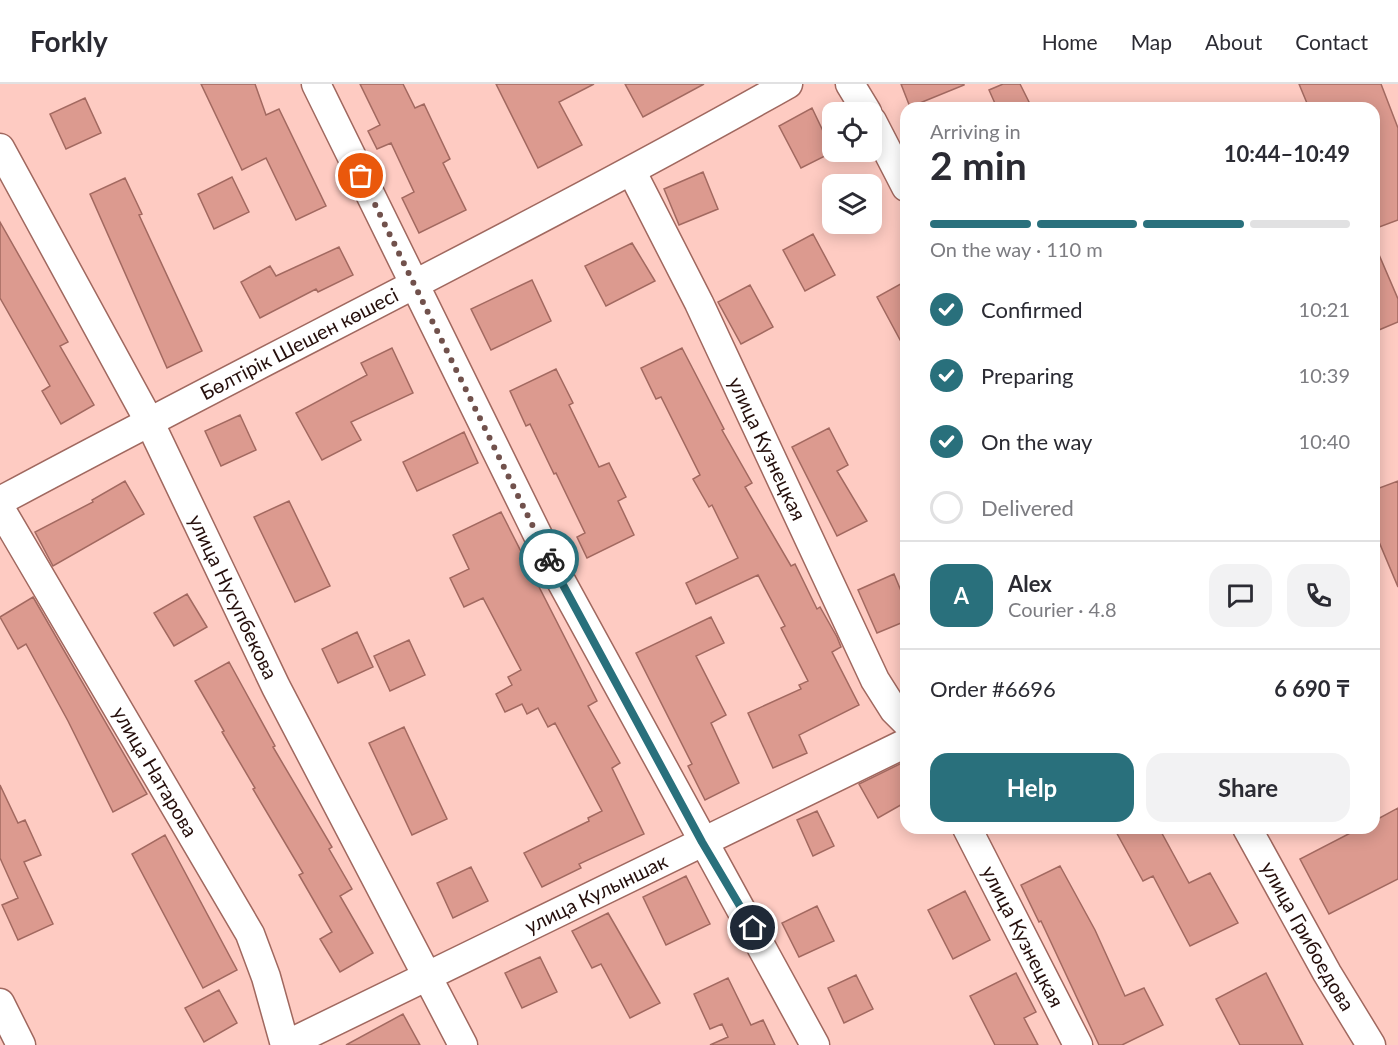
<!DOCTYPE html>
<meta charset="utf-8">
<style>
:root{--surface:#fff;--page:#f2f2f3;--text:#2b2b33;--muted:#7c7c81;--line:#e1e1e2;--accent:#29707c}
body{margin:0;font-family:Lato,sans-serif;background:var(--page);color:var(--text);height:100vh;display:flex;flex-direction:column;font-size:22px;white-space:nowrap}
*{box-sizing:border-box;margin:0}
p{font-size:20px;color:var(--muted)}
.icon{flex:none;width:33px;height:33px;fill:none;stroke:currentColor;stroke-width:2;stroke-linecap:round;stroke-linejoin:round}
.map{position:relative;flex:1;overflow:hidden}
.drawer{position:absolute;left:900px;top:18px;width:480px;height:732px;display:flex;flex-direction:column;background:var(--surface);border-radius:18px;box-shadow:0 3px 15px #0003}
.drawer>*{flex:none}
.buttons{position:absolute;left:822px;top:18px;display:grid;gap:12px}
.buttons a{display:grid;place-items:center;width:60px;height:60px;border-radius:12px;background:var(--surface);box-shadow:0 3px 15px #0003;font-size:30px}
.pin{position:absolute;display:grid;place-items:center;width:51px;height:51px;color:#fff;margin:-26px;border:3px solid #fff;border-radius:50%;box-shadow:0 2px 6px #0007}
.courier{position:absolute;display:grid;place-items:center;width:60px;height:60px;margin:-30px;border:4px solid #29707c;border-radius:50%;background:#fff;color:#222;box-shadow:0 2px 8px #0007}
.headline em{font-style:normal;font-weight:700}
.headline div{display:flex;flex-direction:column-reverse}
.headline{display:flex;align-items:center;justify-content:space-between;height:102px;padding:0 30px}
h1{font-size:39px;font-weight:700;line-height:45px}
.bar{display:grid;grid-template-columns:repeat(4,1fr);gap:9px 6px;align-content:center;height:72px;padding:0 30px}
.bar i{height:8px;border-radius:4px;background:var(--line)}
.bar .current{background:var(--accent)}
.bar p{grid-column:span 4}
.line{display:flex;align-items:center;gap:15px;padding:0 30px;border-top:2px solid var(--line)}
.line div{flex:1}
.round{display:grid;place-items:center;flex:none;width:63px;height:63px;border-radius:18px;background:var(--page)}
ol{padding:0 30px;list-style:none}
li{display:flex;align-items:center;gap:18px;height:66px}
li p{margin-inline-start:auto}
li .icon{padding:6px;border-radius:50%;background:var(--accent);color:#fff;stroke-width:4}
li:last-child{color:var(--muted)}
li i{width:33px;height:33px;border:3px solid var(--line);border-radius:50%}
.cta{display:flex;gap:12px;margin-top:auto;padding:12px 30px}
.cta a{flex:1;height:69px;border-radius:18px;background:var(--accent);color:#fff;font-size:24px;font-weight:700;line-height:69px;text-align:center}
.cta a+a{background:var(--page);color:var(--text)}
header{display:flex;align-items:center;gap:36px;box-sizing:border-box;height:84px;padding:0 30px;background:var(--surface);border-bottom:2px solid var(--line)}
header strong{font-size:28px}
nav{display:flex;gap:33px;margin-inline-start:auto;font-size:21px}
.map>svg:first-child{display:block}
.building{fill:#dc9a8f;stroke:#a26960;stroke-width:1.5}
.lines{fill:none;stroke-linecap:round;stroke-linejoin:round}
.minor-casing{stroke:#a0685f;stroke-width:31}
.minor{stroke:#fff;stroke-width:28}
.done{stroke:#71514c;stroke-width:6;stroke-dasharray:0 10.8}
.route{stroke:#29707c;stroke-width:8}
.labels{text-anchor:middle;stroke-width:4.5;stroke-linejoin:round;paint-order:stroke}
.street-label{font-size:20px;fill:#250f0c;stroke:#fff8f7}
</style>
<header>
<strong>Forkly</strong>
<nav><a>Home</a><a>Map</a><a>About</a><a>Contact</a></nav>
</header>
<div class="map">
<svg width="1398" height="961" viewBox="0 0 1398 961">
<rect width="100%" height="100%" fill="#fecbc2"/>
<path class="building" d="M201,0H255L266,31L279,25L326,122L296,136L266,74L242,86Z
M360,0H403L415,24L424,20L450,75L443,79L466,126L419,149L402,114L414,108L391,59L377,65L368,47L380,41Z
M496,0H594L559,18L582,61L538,84Z
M625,0H704L643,33Z
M901,0H964V1L910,23Z
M1003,0H1020L1032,24H997L989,6Z
M1299,0H1381L1398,44V136L1374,145V24H1309Z
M85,14L101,49L66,65L50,30Z
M812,24L833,68L801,84L779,42Z
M703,88L718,125L679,141L664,105Z
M232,93L249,128L214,145L198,110Z
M125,94L142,130L139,131L202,267L167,284L90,110Z
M0,138L68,258L60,262L94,321L61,340L42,307L50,302L0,214Z
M813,150L835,191L805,207L783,166Z
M632,159L655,197L606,222L585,182Z
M1374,159L1398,215V238L1374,248Z
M339,163L353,191L318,208L316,205L260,234L241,198L270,182L276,192Z
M532,196L551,237L491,266L471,225Z
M906,197V267L877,213Z
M750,201L773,243L741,260L718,218Z
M392,264L413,309L351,338L361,356L322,376L296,329L367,291L361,279Z
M682,264L724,345L722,346L752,399L745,403L791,482L795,480L817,525L820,523L837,553L841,563L832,568L859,621L799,651L807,669L773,684L748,629L801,605L799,601L808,597L781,544L785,542L758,491L696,520L686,499L738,474L712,421L709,423L693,395L700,391L661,313L656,315L641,284Z
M556,285L573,319L569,321L599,383L609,379L626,413L618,417L634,451L587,474L577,453L585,449L556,389L554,390L530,340L526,342L510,307Z
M240,331L256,366L221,382L205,347Z
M829,344L848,381L837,387L867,437L837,452L792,363Z
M464,348L478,379L417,407L403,378Z
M125,397L144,430L53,482L35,448L93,418L92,416Z
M1398,397V503L1374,446V406Z
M289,417L330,502L295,518L254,433Z
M501,428L597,617L588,622L620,679L612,684L644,750L579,780L581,784L542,803L524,769L589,737L588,734L602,727L555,639L548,643L538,624L527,630L522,620L505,628L496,610L512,601L508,593L521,586L483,514L464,523L450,494L469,485L453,451Z
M894,490L906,519V537L877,549L858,506Z
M187,510L207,543L174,562L154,529Z
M33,513L147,710L113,728L68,637L26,560L18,565L0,533Z
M711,533L724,559L696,572L726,631L711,639L739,699L705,716L688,682L692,680L636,569Z
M357,548L373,583L338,599L322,565Z
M409,556L425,591L390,607L374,572Z
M229,578L275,662L273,663L332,763L329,765L352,805L340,812L373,869L340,888L320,855L332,848L299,791L303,789L253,705L255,704L222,648L224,647L195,597Z
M404,643L447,735L412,751L369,659Z
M906,677V718L878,734L859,700Z
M0,701L18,739L25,736L41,771L24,778L53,840L18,856L2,821L18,814L0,774Z
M1398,724V795L1329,830L1300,775L1360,744H1374V737Z
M817,727L834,762L813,772L797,736Z
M1114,744H1159L1189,799L1210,789L1238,839L1190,862L1153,792L1143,797Z
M165,751L237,886L203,904L132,770Z
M1060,782L1095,846L1125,912L1144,904L1163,941L1122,961H1099L1041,837L1039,838L1021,801Z
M471,783L488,817L453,834L437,799Z
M686,792L710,840L666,861L643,813Z
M965,807L990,856L953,875L928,826Z
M817,822L834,857L799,873L782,839Z
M608,829L660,919L630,934L601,880L592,884L572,847Z
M540,873L557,908L522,924L505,889Z
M1016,889L1036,928L1024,934L1038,961H995L970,912Z
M1266,889L1303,961H1240L1216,915Z
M856,891L873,925L844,939L828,904Z
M728,894L751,941L763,936L775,961H710L728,953L722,940L710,945L694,910Z
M219,906L237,939L204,958L185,924Z
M403,930L420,961H346Z"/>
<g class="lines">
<g class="minor-casing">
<g id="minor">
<path d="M316,0L555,486L815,961"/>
<path d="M850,0L867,28"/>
<path d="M872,37L906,103"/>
<path id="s1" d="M0,64L149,337L276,603L463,961"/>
<path id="s2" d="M632,88L699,219L875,596L894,626L906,638"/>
<path id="s3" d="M0,417C262,276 529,146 788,0"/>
<path id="s4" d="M0,424L250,850L266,893L285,961"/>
<path id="s5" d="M967,744L1078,961"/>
<path id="s6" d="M1247,744L1327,889L1371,961"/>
<path d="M0,919L21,961"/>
<path id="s7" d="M286,961L906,659"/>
</g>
</g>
<use href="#minor" class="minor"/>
</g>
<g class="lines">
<path class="done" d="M361,92L549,475"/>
<path class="route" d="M549,475L702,758L753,844"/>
</g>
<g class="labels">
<g class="street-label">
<text dy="7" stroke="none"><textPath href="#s3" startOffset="338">Бөлтірік Шешен көшесі</textPath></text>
<text dy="7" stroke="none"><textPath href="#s2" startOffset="308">улица Кузнецкая</textPath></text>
<text dy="7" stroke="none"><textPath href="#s1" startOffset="506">улица Нусупбекова</textPath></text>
<text dy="7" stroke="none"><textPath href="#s4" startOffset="306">улица Натарова</textPath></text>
<text dy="7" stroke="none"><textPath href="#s7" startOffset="345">улица Кулыншак</textPath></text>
<text dy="7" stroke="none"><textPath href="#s5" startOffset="122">улица Кузнецкая</textPath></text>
<text dy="7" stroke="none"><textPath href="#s6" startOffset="124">улица Грибоедова</textPath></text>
</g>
</g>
</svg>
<div class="buttons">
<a><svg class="icon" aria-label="locate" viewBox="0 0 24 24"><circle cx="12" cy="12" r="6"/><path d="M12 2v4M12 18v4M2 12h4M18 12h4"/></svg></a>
<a><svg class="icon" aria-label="layers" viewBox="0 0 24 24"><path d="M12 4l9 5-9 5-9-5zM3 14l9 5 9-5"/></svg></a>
</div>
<div class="pin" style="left:361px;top:92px;background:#ea580c"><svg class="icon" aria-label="bag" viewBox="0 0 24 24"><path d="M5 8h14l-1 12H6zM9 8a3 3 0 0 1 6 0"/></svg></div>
<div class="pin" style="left:753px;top:844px;background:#1f2937"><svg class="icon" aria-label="home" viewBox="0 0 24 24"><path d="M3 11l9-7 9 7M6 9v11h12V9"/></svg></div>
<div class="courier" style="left:549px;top:475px"><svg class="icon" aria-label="bike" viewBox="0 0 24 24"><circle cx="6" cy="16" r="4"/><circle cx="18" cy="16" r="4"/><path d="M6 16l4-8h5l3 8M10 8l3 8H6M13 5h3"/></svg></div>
<section class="drawer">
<div class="headline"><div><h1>2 min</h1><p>Arriving in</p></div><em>10:44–10:49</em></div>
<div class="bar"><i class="current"></i><i class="current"></i><i class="current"></i><i></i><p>On the way · 110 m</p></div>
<ol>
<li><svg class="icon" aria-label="check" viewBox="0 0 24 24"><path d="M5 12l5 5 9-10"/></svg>Confirmed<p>10:21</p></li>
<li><svg class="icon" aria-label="check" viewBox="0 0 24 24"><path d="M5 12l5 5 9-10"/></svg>Preparing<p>10:39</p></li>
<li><svg class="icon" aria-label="check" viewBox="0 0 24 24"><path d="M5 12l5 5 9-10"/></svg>On the way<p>10:40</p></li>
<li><i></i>Delivered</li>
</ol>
<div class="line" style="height:108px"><b class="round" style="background:var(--accent);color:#fff">A</b><div><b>Alex</b><p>Courier · 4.8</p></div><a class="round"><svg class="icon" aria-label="chat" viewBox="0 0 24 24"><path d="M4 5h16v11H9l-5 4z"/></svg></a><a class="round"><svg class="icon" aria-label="phone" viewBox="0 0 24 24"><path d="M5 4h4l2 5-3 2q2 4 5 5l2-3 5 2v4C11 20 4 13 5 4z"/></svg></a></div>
<div class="line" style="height:78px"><div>Order #6696</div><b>6 690 ₸</b></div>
<div class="cta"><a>Help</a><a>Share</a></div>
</section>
</div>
